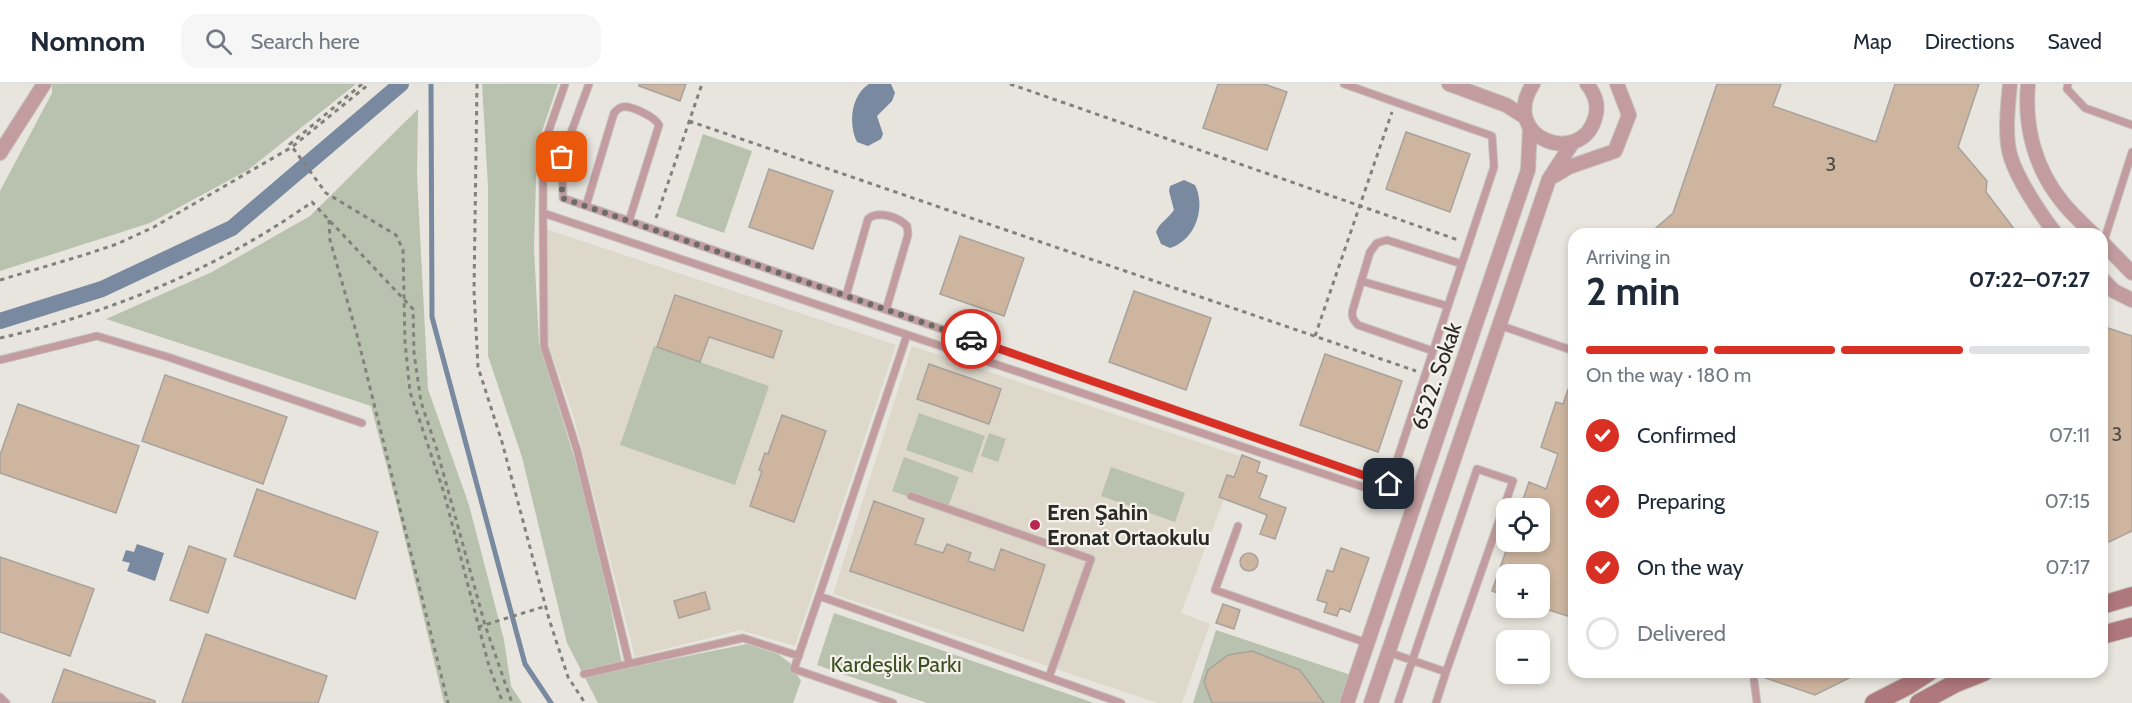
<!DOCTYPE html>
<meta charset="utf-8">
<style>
:root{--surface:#fff;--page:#f6f6f7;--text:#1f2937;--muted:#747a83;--line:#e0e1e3;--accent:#d93025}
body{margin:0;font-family:Cabin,sans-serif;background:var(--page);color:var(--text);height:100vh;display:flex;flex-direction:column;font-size:22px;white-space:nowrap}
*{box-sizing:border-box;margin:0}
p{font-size:20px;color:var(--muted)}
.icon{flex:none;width:33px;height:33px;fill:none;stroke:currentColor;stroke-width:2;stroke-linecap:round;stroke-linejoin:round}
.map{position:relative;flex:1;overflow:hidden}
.details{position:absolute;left:1568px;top:144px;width:540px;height:450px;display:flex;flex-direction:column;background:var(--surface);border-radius:18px;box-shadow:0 3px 9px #0003}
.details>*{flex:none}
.fabs{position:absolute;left:1496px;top:414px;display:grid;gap:12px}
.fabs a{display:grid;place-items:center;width:54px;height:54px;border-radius:12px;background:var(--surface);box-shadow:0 3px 9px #0003;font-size:30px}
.pin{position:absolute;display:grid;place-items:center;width:51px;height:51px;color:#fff;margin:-26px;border-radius:12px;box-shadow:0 3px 9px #0006}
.courier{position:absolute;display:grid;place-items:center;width:60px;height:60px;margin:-30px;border:4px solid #d93025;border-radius:50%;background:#fff;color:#222;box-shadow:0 2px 8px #0007}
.overview em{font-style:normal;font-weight:700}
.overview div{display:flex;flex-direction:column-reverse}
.overview{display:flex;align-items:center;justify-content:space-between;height:102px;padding:0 18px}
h1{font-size:39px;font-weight:700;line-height:45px}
.bar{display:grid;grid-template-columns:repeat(4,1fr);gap:9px 6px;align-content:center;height:72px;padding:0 18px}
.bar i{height:8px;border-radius:4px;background:var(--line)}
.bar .active{background:var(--accent)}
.bar p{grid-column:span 4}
ol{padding:0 18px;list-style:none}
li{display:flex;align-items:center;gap:18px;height:66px}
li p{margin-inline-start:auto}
li .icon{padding:6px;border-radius:50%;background:var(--accent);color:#fff;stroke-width:4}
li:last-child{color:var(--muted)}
li i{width:33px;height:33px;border:3px solid var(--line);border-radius:50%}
header{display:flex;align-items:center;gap:36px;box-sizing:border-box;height:84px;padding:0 30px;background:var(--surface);border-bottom:2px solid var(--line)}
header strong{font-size:28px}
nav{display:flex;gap:33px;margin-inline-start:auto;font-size:21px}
.search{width:420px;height:54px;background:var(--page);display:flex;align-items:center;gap:15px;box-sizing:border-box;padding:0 21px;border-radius:18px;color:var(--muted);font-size:22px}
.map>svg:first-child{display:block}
.built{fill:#ded8cb}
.green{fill:#b9c2ae}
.water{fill:#7889a0}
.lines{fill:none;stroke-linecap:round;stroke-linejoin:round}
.stream{stroke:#7889a0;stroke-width:5}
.canal{stroke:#7889a0;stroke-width:16}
.building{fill:#cdb59f;stroke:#a8a29d;stroke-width:1.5}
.lane-casing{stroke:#c6c3bd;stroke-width:9}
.street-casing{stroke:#c6c3bd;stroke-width:16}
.secondary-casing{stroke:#c6c3bd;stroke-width:20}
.path{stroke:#83817c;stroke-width:3;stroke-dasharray:4.5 4.5;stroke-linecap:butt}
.lane{stroke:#c29c9e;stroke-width:7}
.street{stroke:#c29c9e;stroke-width:14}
.secondary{stroke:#ae787c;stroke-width:18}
.path-bridge{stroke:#83817c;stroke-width:3;stroke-dasharray:4.5 4.5;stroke-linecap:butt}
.done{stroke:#6c6b66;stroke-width:6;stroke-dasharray:0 10.8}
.route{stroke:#d93025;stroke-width:8}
.poi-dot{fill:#b72752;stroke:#f5f2eb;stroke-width:2}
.labels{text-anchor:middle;stroke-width:4.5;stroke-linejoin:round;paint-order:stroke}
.number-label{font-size:20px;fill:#534c44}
.street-label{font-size:22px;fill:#2a2926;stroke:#f5f2eb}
.poi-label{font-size:22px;font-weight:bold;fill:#2a2926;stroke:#f5f2eb;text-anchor:start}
.park-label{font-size:22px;fill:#3d4e22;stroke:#f5f2eb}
</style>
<header>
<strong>Nomnom</strong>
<div class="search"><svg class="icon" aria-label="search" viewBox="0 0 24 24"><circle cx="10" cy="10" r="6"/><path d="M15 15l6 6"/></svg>Search here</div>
<nav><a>Map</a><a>Directions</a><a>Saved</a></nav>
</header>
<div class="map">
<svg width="2132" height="619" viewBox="0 0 2132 619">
<rect width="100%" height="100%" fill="#e8e5de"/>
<path class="built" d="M546,145L896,261L795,562L740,546L635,573L574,334L548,259Z
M912,262L1240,372L1181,529L1210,540L1182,619H1158L833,510Z"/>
<path class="green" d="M52,0H356L248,86L150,139L0,187V107L52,9Z
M482,0H558L537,62L534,165L539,259L592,432L623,585L747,560L778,570L790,579L801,597L793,619H598L567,559L522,373L488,272V102Z
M418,25L417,91L428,305L469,421L504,556L511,602L522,619H444L397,422L371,322L106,235L212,188L310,132Z
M703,50L752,67L724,149L676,132Z
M654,262L769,302L735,401L620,361Z
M919,329L985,352L972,389L906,366Z
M989,349L1006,355L998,378L981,372Z
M904,373L959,393L947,426L892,407Z
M1111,383L1185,409L1175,438L1101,412Z
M834,529L1094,619H927L817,581Z
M1216,546L1351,591L1341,619H1193Z"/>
<path class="water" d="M869,0H891L895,9L892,17L877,32L883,50L881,55L868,62L857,58C848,40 851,11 869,0Z
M1184,96L1195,101C1206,123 1196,156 1170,164L1161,160L1156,148C1160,138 1168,135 1174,126L1169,107L1170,102Z
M137,460L164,469L155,497L127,487L130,479L122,477L126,466L134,468Z"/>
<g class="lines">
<path class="stream" d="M431,0L432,233L525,580L551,619"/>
<path class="canal" d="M0,237L102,205L232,144L401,0"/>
</g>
<path class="building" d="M639,0H686L680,17L639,2Z
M1218,0H1264L1287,8L1267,66L1203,44Z
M1717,0H1781L1773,22L1876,58L1895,0H1979L1958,63L1987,97L1986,108L2018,150H1649L1673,129Z
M1406,48L1470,70L1450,128L1386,105Z
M769,85L833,107L813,165L749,143Z
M960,152L1024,174L1004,232L940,210Z
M1134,207L1211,234L1186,306L1109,278Z
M675,211L782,247L773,274L709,253L700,278L657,263Z
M2108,244L2132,252V447L2109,458L2102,453V261Z
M1325,270L1402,297L1378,368L1300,341Z
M929,280L1001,305L989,340L917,315Z
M165,291L287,333L263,400L142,357Z
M1571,297L1574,298V534L1539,523V490H1506V512L1492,507L1509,458H1539V424H1520L1529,398L1546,405L1558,370L1541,363L1556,318L1563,320Z
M18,320L139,362L116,429L0,389V371Z
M782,331L826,347L794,438L750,422L762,387L759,386L765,369L768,370Z
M1242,371L1260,378L1257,388L1267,392L1259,414L1286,424L1275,455L1260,450L1267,431L1219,413L1227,391L1234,393Z
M257,405L378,448L355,515L234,472Z
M874,417L924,435L915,460L943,469L947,460L971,469L968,477L994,486L1001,465L1045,481L1023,547L850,487Z
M189,462L226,475L208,529L170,516Z
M1341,464L1369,474L1350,528L1340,524L1337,532L1324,528L1327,519L1317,516L1327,486L1333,488Z
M1240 478a9 9 0 1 1 18 0a9 9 0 1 1-18 0Z
M0,473L94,505L70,572L0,548Z
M705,508L710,525L679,534L674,517Z
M1223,520L1240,526L1234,545L1216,539Z
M206,550L327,592L318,619H182Z
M1252,567L1300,586L1324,619H1212L1204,598L1208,586L1228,571Z
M64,585L155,617V619H52Z
M1754,588H1861L1815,611L1754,590Z"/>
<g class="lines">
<g class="lane-casing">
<path id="lane" d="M565,0L543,63V129L1414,420
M589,0L562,73L563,114L1389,400L1494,83L1492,52L1344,0
M2068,0L2067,5L2085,24L2132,41
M586,122L614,29C617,26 618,24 622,23C631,21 655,33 659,41L629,137
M543,129L544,262L577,366L629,579
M2103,160L2132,68
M1361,197L1448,222
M846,212L868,135C878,126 898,133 907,142L908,151L886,226
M1499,241L1574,267
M1433,267L1358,241C1353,236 1351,232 1353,225L1370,168L1377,159L1387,156L1462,180
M0,276L97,252L168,273L362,339
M911,412L1091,475L1049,593
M1238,442L1215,506L1367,559
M819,512L907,251
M1388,568L1446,588L1436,619
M584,590L743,554L799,572
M1754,596L1757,619
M0,613L6,619
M893,619L794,585L819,512L1121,619
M1398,619L1477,385L1513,397L1446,588"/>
</g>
<g class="street-casing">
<path id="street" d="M1449,0L1506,21L1525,33
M1533,0C1498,54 1581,84 1595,34C1599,22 1595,10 1587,0
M2010,0C2008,21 2004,54 2011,74C2018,96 2041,131 2056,150
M2028,0C2024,43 2035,85 2063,119C2072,130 2083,140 2093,150
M0,69L44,0
M1554,92L1569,83L1615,67L1629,31L1617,0
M2102,158L2132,189
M2102,195L2114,207L2132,216
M1347,619L1528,86L1530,44
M1371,619L1549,95L1573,58"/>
</g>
<g class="secondary-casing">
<path id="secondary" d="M2102,521L2132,512
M2102,551L2132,543
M1874,619L1909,601L1929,588
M1919,619L1954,600L1984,588"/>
</g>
<path class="path" d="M362,0L290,60L326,109L396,151L403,166L405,258L410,308L444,409L489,582L503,619
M477,0L474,207L478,283L502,358L549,535L568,593L585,619
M1010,0L1458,156
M689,37L1416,287
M656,134L702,0
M329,136L330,156L357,251L448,619
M0,196L84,171L117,160L154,143L292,63L369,0
M1315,252L1392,28
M0,254C111,229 219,184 312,118L413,225L414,269L421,318L437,366L485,541L512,619"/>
<use href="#lane" class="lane"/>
<use href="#street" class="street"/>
<use href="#secondary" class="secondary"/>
<path class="path-bridge" d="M478,543L546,522"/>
</g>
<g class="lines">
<path class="done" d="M562,73V114L971,255"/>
<path class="route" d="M971,255L1389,400"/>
</g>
<circle class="poi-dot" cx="1035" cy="441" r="6"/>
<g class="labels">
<g class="number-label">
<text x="1831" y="87">3</text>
<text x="2117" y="357">3</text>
</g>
<g class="street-label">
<text transform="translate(1436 292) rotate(-71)" y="8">6522. Sokak</text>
</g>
<g class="poi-label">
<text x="1047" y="436">Eren Şahin<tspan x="1047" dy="25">Eronat Ortaokulu</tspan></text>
</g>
<g class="park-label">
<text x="896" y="588">Kardeşlik Parkı</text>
</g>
</g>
</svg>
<div class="fabs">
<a><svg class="icon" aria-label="locate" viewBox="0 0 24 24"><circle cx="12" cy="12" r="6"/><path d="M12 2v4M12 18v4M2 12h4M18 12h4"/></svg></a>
<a>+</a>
<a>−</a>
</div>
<div class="pin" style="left:562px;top:73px;background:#ea580c"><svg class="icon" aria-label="bag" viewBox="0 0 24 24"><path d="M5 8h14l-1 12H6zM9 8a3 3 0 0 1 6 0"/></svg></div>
<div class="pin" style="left:1389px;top:400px;background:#1f2937"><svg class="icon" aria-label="home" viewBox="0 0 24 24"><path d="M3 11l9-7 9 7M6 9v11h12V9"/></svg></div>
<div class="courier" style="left:971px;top:255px"><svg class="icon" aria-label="car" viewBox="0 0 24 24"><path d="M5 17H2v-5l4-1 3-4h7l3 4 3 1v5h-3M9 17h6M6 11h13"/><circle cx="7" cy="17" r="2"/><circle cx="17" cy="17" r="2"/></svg></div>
<section class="details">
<div class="overview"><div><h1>2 min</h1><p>Arriving in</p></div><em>07:22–07:27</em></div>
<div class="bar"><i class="active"></i><i class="active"></i><i class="active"></i><i></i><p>On the way · 180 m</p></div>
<ol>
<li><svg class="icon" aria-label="check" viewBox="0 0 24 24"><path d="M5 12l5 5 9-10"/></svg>Confirmed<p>07:11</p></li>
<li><svg class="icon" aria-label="check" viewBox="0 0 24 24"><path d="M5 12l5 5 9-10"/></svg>Preparing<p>07:15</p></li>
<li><svg class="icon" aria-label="check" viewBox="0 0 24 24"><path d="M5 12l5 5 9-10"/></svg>On the way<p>07:17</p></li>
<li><i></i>Delivered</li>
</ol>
</section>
</div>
